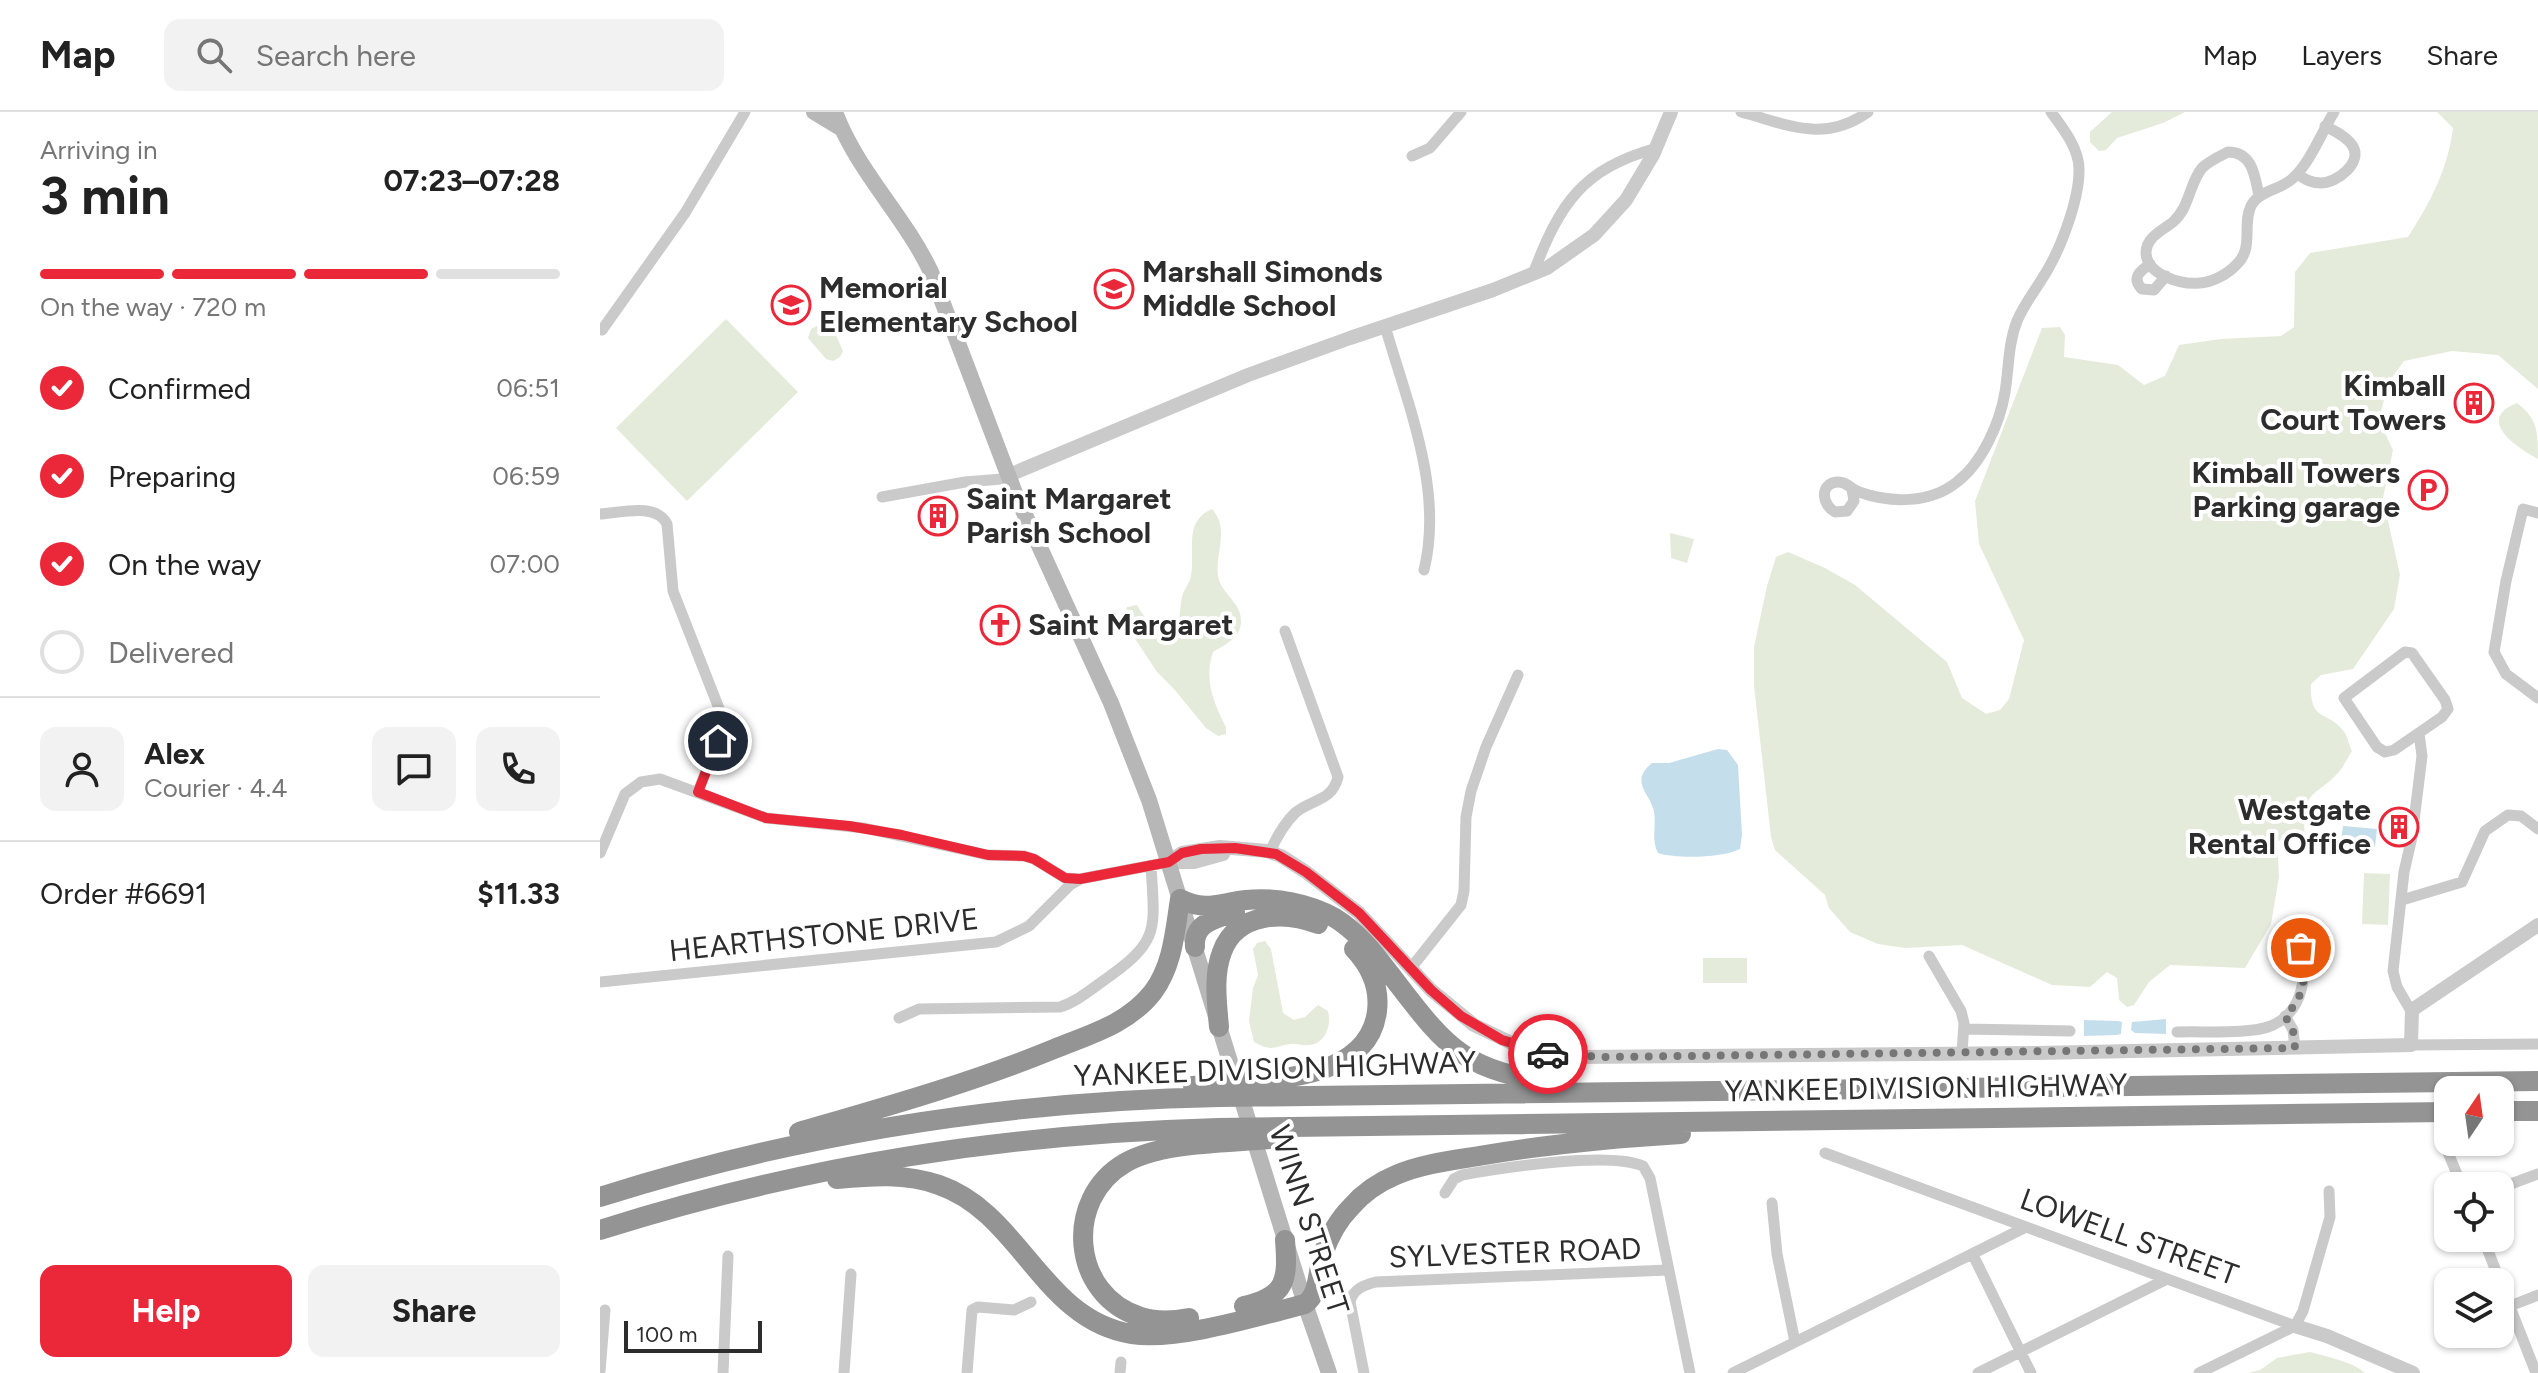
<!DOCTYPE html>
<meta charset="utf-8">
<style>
:root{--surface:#fff;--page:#f2f2f2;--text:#222;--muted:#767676;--line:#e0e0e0;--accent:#eb283a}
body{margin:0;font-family:Figtree,sans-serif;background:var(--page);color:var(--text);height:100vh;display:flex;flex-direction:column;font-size:30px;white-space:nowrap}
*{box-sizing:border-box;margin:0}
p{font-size:26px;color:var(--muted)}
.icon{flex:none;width:44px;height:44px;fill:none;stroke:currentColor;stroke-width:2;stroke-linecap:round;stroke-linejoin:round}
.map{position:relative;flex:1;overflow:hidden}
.side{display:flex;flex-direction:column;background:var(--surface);width:600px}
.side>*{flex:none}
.needle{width:52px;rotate:13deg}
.buttons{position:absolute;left:1834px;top:964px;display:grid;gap:16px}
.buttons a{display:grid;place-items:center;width:80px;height:80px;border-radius:16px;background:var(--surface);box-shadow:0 2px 6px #0004;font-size:40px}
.scale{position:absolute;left:24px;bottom:20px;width:138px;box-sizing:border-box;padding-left:8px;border:4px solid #2d2d2d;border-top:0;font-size:22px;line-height:28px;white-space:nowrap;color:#2d2d2d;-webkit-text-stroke:6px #fff;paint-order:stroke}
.pin{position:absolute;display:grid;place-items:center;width:68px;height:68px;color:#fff;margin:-34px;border:4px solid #fff;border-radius:50%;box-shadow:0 2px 8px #0007}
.courier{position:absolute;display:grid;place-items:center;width:80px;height:80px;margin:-40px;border:6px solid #eb283a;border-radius:50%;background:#fff;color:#222;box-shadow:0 2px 10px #0007}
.head em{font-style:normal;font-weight:700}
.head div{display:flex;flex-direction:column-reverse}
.head{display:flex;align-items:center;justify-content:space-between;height:136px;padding:0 40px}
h1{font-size:52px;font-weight:700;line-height:60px}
.bar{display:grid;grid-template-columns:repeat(4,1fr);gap:12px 8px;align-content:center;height:96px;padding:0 40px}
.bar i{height:10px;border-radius:6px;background:var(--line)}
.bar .active{background:var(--accent)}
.bar p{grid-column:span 4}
.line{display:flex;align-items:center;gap:20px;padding:0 40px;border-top:2px solid var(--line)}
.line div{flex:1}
.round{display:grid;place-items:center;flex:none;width:84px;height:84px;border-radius:16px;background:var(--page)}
ol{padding:0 40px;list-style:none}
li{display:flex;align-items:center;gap:24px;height:88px}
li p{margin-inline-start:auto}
li .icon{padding:8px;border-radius:50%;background:var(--accent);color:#fff;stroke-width:4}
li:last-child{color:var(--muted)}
li i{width:44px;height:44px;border:4px solid var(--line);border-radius:50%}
.button{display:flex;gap:16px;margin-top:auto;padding:16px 40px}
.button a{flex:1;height:92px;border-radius:16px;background:var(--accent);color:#fff;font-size:32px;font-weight:700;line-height:92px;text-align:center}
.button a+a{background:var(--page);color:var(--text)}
header{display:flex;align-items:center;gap:48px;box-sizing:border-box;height:112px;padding:0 40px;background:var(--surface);border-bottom:2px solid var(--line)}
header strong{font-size:38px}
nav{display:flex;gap:44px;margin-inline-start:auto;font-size:28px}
.search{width:560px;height:72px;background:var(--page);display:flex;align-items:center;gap:20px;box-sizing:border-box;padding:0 28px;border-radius:16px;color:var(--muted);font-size:30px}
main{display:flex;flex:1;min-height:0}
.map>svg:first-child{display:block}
.green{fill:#e4ebda}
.water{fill:#c5deec}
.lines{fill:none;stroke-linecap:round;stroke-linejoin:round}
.minor{stroke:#cacaca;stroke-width:11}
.tertiary{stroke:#cacaca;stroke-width:14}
.secondary{stroke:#b7b7b7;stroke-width:16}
.motorway{stroke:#949494;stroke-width:20}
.done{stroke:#767676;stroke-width:8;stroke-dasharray:0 14.4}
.route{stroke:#eb283a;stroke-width:10}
.labels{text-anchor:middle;stroke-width:8;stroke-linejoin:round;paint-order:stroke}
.poi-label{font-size:30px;font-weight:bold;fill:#2d2d2d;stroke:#fff;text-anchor:start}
.street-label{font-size:30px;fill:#2d2d2d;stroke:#fff}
</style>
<header>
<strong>Map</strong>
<div class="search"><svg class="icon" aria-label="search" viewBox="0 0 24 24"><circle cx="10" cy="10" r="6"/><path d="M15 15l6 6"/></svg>Search here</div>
<nav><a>Map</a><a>Layers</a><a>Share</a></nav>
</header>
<main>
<section class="side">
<div class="head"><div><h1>3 min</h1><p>Arriving in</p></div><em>07:23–07:28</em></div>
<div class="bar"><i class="active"></i><i class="active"></i><i class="active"></i><i></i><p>On the way · 720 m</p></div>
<ol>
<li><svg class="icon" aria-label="check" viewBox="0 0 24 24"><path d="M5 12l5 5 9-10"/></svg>Confirmed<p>06:51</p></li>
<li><svg class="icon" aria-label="check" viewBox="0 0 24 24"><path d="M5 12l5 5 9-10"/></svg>Preparing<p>06:59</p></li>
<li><svg class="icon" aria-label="check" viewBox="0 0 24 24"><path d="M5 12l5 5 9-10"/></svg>On the way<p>07:00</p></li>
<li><i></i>Delivered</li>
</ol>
<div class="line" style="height:144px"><a class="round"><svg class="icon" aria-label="person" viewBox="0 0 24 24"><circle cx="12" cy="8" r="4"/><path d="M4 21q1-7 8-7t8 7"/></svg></a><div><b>Alex</b><p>Courier · 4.4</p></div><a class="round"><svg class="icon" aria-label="chat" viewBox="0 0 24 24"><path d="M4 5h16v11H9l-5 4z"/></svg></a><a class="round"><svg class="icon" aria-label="phone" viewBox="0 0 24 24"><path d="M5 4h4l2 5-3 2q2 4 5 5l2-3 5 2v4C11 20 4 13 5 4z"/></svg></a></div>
<div class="line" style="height:104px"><div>Order #6691</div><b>$11.33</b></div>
<div class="button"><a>Help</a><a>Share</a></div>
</section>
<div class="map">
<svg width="1938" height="1261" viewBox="0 0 1938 1261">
<rect width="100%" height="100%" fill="#fff"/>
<path class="green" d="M1512,0H1585L1563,11L1517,26L1506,38L1499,39L1490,30V20Z
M1837,0H1938V277L1898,243L1852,239L1804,249L1788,271L1779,308L1793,338L1783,386L1800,463L1794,497L1753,557L1721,563L1711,572C1709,612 1730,598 1745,621C1748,626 1749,634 1752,639C1748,645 1745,651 1742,656C1719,686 1700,674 1705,724L1677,729L1679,765L1671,812L1645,856L1570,853L1549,870L1534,893L1527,895L1519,888L1517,866L1507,860L1490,875L1452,873L1362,833L1305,836L1278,832L1250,820L1229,796L1225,783L1175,738L1171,725L1154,574V535L1167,474L1176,445L1188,440L1225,456L1255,473L1347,550L1362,586L1386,602L1400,598L1409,587L1424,528L1379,432L1375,389L1442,216L1460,215L1465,223L1464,245L1518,253L1544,273L1565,264L1579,233L1621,227L1681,224L1694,215L1695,160L1710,141L1808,125C1830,91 1848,57 1853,16Z
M126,207L198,280L87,389L16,316Z
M224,210L232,214L243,239L240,245L233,249L226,247L208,226L211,217Z
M1917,291C1938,307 1938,320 1938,347C1918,336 1874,308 1917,291Z
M612,397C630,417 615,440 618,464C621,482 641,490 641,508C642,525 626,532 613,540C604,567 613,590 626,615V622L618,624L606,616L574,577L557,560L524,510L527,495L537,493C545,506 566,542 578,510C581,502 580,493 582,485C584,477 590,471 591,463C594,447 589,428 595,413C599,405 604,400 612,397Z
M1070,421L1094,427L1087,451L1071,446Z
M1764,761L1790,762L1788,813L1762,812Z
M665,829L671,837L683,901L694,908L705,905L718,893L728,899C732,913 725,932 709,933C703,934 696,931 690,932C672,935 672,940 654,930L649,909L653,876L658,863L653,837L657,831Z
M1103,846H1147V871H1103Z
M1710,1240C1728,1245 1751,1249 1765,1261H1648L1660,1258L1677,1246Z"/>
<path class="water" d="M1118,637L1127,638L1138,653L1142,723L1140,737C1123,746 1076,747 1058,741C1050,726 1058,711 1053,696C1048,680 1030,669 1052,651H1069Z
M1743,714L1777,717L1775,735L1741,728Z
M1566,907V922L1535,921L1531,918L1532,910Z
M1484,908L1518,909L1522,910L1521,922L1517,923L1484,924Z"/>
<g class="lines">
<path class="minor" d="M1141,0C1187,12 1223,32 1268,0
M812,44L830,36L861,0
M1697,62C1705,67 1711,71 1721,71C1737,71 1764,50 1752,33C1746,24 1734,19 1725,14
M1659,84C1655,65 1653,40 1628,40C1620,44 1609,49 1602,56C1589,72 1590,95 1573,110C1563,118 1546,125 1546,141C1547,163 1581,173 1600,171C1613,170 1628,162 1637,152C1654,136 1642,112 1651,94C1658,79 1680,78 1692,67C1709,53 1722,20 1734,0
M1550,152C1540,159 1531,166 1542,177L1554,178L1566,164
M933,162C960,91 982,57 1057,36
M785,214C807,291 844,377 824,458
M2,218L85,101L145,0
M1252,377L1254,389L1247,399L1235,400C1222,393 1219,372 1237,370C1246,369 1251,377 1259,380C1290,391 1330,392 1357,370C1382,351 1400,311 1405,280C1409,256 1408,232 1417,209C1425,190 1438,175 1448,157C1462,133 1479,87 1479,59C1480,38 1463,16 1451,0
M282,385L365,370L402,367L409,363
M1938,401L1923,397L1906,469L1894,540L1906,562L1938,586
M0,402C20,401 56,390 67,412L73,479L120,599L119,625L98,680
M1805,540L1812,541L1845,588L1848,597L1842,605L1794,638L1785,640L1777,635L1744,586Z
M670,740C676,726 684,712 695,701C711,687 732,690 738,665L685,519
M0,741L25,682L41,670L60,667L166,706L264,716L388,743L424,744L434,747L465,766L480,767L569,750
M1802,788L1862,770L1885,719L1908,703L1921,704L1938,717
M1329,844L1361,899L1364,911L1362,941
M811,856L861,793L864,779L866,705L871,679L886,635L918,563
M0,870L396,830L429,814L470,773L479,768
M1811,899L1797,875L1793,859L1804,760L1812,725L1822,644L1819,621
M1685,904L1693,918L1695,936
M299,906L319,897L460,895C476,890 489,879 503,869C560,829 555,820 551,754
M1364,917L1470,919
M1577,920C1604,919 1633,922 1660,917C1706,908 1712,856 1694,820
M1811,933L1938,932
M1844,1031L1862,1074
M1225,1041L1695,1214
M1900,1076L1938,1062
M845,1081L854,1067L862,1063C901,1056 1009,1039 1043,1054L1050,1066L1090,1261
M1172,1091L1177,1142L1195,1230
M1883,1126L1936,1261
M1373,1143L1431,1261
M1910,1194L1938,1183
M1695,1214L1703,1199L1730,1105L1729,1079
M0,1259L5,1198
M123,1261L128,1144
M244,1261L251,1162
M367,1261L372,1198L378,1195L414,1198L431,1190
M520,1261L521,1250
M764,1261L750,1190C753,1177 764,1173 776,1170L1068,1158
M1133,1261L1426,1115
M1378,1261L1567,1167
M1599,1261L1695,1214"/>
<path class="tertiary" d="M409,363L648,263L750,226L893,178L947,156L994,123L1026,88L1053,43L1071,0
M569,750L582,741L620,735L667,739L681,744L706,760L759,801L831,878L874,913L922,936L954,943L980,945L1437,941L1811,933L1812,898L1938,813
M569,750H594L623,742
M1695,1214L1727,1224L1813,1261"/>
<path class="secondary" d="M214,0L242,17
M235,0C257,59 304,103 331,160L415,381L511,591L549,688L705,1192L729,1261"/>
<path class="motorway" d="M595,835C593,810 616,807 635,800
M619,915C617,891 613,863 622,840C636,800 685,799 718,812
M593,974C649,967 768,976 777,899C780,875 770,854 754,837
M1900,999H1938
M199,1020C285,995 371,971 454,937C491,922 528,912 553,880C573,853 575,819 580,787C607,800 618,791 646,788C675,785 709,791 735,806C756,819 772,838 787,858C843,930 861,963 959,969
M237,1067C271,1064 306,1061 339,1073C421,1101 442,1208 532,1222C578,1229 658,1204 705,1192C720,1182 717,1158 723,1142C729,1125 738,1108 751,1095C763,1081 779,1070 796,1063C824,1051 856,1048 885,1043C950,1032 1015,1026 1081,1022
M0,1085C201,1021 409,989 620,985L1938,969
M0,1118C205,1053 403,1022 618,1016L1848,1000
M644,1194C687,1184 688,1168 685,1128
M589,1206C573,1209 557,1210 541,1205C471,1184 463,1087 525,1051C560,1030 628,1031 669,1027"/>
</g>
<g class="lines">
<path class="done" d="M948,942L1008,945L1695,936L1693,918L1685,904C1705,885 1707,862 1701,836"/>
<path class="route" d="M118,629L98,680L166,706L249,714L302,723L388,743L424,744L434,747L465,766L480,767L569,750L582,741L601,737L635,736L676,742L706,760L759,801L831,878L861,904L902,928L948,942"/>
</g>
<defs>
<g id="school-ring" transform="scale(2)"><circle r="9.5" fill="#fff" stroke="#eb283a" stroke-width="1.5"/><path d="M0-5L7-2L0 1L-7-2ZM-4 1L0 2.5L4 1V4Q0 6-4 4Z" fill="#eb283a"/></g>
<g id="building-ring" transform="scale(2)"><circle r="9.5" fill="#fff" stroke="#eb283a" stroke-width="1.5"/><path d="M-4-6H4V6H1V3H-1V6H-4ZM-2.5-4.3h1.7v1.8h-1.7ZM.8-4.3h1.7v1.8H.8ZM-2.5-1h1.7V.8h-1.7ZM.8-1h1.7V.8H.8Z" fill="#eb283a"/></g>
<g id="parking-ring" transform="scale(2)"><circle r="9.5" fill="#fff" stroke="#eb283a" stroke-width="1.5"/><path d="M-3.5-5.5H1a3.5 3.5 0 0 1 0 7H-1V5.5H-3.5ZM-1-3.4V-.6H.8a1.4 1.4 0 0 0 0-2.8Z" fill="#eb283a"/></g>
<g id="church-ring" transform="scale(2)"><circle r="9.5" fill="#fff" stroke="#eb283a" stroke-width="1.5"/><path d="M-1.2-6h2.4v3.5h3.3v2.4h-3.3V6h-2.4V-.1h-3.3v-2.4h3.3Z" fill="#eb283a"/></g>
</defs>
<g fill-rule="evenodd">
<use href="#school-ring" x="514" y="177"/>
<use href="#school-ring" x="191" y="193"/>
<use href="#building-ring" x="1874" y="291"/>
<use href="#parking-ring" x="1828" y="378"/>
<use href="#building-ring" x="338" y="404"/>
<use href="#church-ring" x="400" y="513"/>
<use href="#building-ring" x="1799" y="715"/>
</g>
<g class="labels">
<g class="poi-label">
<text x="542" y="170">Marshall Simonds<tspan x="542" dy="34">Middle School</tspan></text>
<text x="219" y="186">Memorial<tspan x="219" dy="34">Elementary School</tspan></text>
<text x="1846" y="284" text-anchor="end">Kimball<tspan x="1846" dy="34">Court Towers</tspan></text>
<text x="1800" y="371" text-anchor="end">Kimball Towers<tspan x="1800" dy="34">Parking garage</tspan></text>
<text x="366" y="397">Saint Margaret<tspan x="366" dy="34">Parish School</tspan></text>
<text x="428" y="523">Saint Margaret</text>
<text x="1771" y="708" text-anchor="end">Westgate<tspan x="1771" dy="34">Rental Office</tspan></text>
</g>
<g class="street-label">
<text transform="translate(224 823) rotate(-6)" y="10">HEARTHSTONE DRIVE</text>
<text transform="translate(675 957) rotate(-2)" y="10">YANKEE DIVISION HIGHWAY</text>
<text transform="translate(1326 976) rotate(-1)" y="10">YANKEE DIVISION HIGHWAY</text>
<text transform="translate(709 1108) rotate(72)" y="10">WINN STREET</text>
<text transform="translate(1529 1125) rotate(20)" y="10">LOWELL STREET</text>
<text transform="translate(915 1141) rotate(-2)" y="10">SYLVESTER ROAD</text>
</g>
</g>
</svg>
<div class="buttons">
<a><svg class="needle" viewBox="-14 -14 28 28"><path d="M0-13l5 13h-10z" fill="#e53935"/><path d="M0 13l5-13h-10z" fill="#767676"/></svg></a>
<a><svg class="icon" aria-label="locate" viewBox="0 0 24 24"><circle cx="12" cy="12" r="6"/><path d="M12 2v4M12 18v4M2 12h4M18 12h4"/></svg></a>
<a><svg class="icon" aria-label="layers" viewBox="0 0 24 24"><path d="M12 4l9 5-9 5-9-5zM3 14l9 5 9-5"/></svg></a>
</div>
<div class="scale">100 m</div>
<div class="pin" style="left:1701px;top:836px;background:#ea580c"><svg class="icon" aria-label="bag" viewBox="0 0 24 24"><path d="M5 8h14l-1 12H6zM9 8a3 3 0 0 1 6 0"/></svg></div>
<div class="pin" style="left:118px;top:629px;background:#1f2937"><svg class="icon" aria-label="home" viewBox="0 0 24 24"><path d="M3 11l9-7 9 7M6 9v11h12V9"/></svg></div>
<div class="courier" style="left:948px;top:942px"><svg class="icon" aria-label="car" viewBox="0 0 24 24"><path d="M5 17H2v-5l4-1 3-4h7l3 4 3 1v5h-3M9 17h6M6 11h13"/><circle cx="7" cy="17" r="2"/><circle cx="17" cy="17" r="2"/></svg></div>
</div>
</main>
